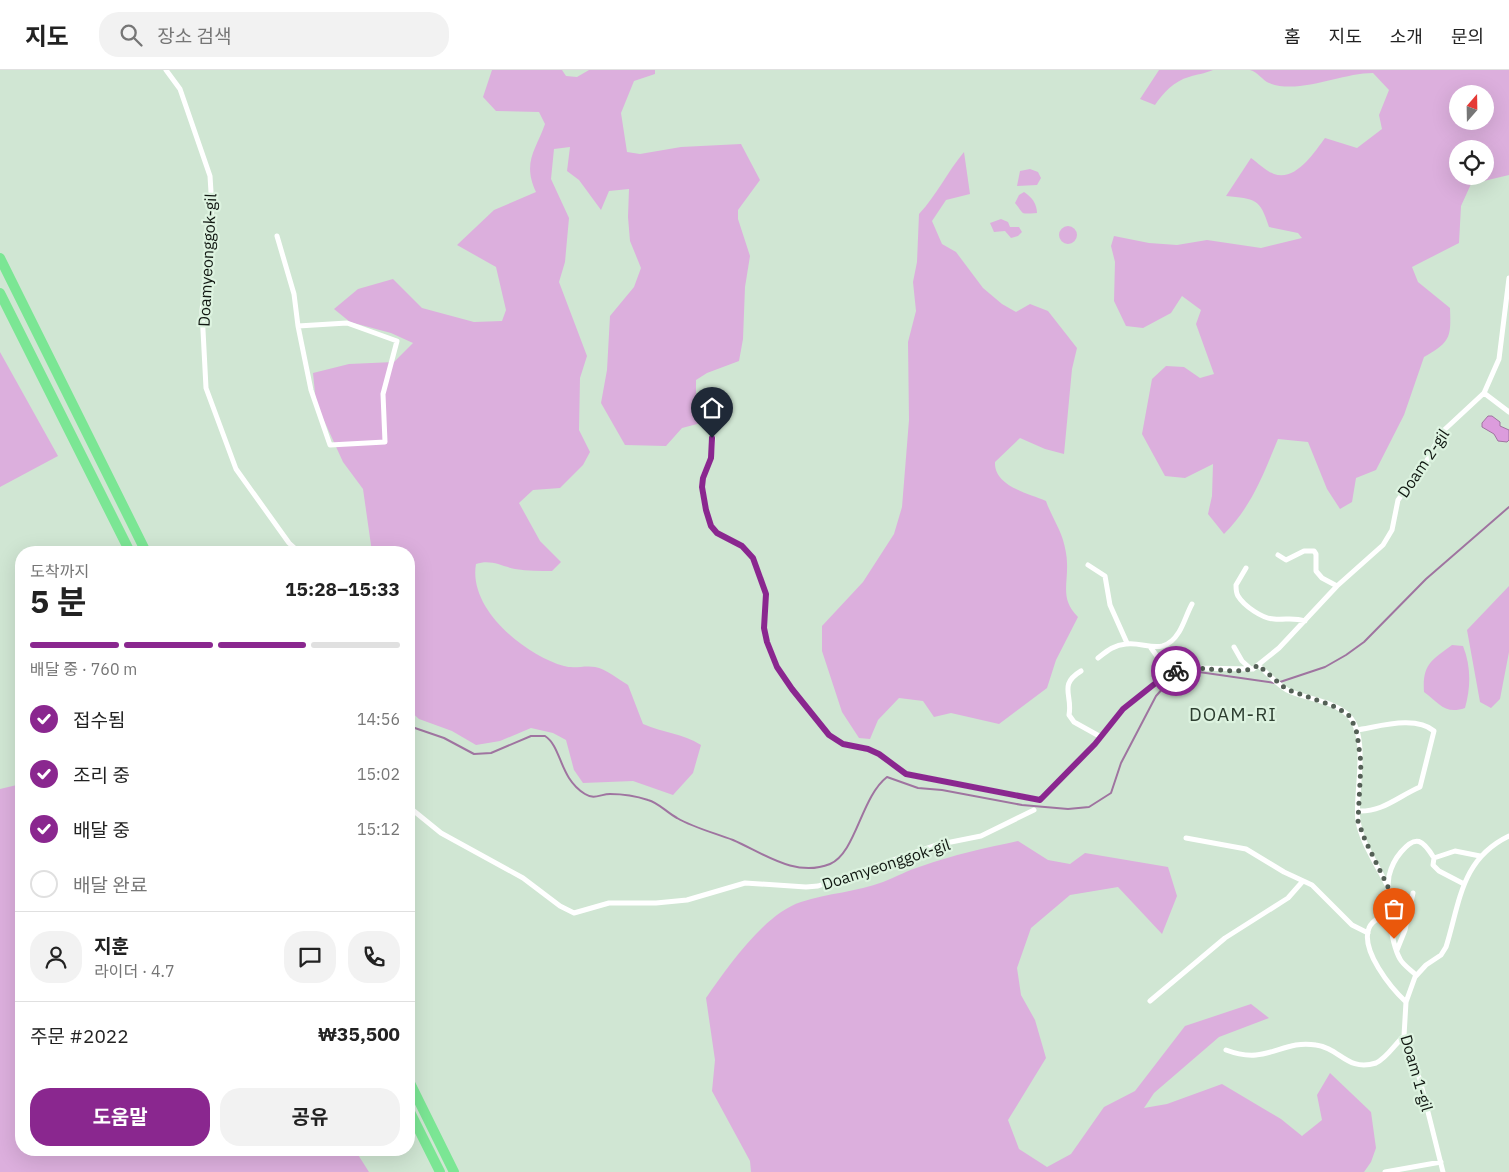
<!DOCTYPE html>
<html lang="ko">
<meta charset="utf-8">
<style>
:root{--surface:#fff;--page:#f2f2f2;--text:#222;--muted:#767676;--line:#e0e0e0;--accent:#8a278f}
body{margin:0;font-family:"IBM Plex Sans","Noto Sans KR",sans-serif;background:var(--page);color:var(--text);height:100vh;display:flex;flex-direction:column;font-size:19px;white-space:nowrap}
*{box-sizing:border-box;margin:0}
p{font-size:16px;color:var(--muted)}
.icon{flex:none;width:28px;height:28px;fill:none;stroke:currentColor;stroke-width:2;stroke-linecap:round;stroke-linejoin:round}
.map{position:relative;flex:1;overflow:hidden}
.side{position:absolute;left:15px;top:476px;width:400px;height:610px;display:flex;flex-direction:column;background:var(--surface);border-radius:20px;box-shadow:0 5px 20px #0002}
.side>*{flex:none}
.needle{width:32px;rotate:20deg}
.buttons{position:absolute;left:1449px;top:15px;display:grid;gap:10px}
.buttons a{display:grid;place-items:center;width:45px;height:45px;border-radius:50%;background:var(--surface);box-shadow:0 5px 20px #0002;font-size:25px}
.pin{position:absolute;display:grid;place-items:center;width:42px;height:42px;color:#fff;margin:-51px -21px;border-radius:50% 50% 50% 0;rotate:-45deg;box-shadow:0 0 5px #0007}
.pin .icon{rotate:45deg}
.courier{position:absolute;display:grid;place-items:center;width:50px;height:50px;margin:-25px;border:4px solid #8a278f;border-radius:50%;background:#fff;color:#222;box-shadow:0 1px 6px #0007}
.overview em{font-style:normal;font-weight:700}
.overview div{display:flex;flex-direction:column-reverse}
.overview{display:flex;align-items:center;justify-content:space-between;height:85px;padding:0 15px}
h1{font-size:32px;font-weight:700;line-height:38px}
.bar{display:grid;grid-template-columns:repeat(4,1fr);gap:8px 5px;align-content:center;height:60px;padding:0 15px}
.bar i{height:6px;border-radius:4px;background:var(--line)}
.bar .on{background:var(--accent)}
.bar p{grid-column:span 4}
.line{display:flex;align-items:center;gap:12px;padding:0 15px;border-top:1px solid var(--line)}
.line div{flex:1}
.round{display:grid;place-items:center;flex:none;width:52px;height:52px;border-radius:20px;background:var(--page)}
ol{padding:0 15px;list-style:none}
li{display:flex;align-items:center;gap:15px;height:55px}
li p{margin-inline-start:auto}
li .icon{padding:5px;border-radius:50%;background:var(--accent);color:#fff;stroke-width:4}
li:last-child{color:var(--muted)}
li i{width:28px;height:28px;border:2px solid var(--line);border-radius:50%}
.button{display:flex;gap:10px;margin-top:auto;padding:10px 15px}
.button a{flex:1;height:58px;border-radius:20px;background:var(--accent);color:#fff;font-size:20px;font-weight:700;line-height:58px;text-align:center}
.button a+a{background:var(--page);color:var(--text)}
header{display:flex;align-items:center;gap:30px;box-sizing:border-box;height:70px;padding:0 25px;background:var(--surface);border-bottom:1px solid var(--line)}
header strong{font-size:24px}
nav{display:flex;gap:28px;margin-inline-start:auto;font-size:18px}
.search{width:350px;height:45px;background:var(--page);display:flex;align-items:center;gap:12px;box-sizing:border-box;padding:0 18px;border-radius:20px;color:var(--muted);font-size:19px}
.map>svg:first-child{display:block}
.green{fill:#dcafdd;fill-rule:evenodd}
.water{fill:#dc9cdd;stroke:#9f74a0}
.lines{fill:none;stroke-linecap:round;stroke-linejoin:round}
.stream{stroke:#9f74a0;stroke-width:2}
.street{stroke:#fff;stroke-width:5}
.highway{stroke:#7be694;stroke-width:10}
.done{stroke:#546056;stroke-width:5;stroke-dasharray:0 9}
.route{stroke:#8a278f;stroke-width:6}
.labels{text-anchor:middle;stroke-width:4.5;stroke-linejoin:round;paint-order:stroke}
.street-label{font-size:16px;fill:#111812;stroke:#ddf3e0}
.quarter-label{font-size:19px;letter-spacing:1px;fill:#2e3f31;stroke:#ddf3e0}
</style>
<header>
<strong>지도</strong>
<div class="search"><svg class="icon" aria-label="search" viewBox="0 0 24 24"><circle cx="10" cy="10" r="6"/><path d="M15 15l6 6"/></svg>장소 검색</div>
<nav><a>홈</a><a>지도</a><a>소개</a><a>문의</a></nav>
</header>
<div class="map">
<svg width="1509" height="1102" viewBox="0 0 1509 1102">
<rect width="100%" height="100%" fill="#d0e6d3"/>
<path class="green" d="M492,0H562L566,6L577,7L589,0H655V4L634,11L621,43L627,82L640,84L681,77L741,74L760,110L738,140V149L750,186L745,217L743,269L739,291L707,303L696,310V333L701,353L682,358L666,376L625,375L601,333L607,300L610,246L634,217L641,198L630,171L628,147L629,119L609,121L601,140L579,110L567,101L570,77L554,79L551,109L569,148L565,192L559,212L587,286L580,308L579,360L590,382L583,395L560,418L533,420L519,433L540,471L561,492L552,501C540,501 528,501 515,499C501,496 491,489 476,494C468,539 525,585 564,596C574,599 585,595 595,597C606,599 618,609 628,615L643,654C664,663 682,663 701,675L693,703L673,725L633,711L583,713L574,700L566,670L553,663L531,658L500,671L476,675L452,661L419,649L409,640V482H372L363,419L343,392L316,333L313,303L349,294L394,292L413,273L391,263L350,252L334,239L358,219L393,209L422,238L474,252L502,251L506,240L496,197L457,175L494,140L536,122C522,92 536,80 545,54L539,42L496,41L483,27Z
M1159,0H1213C1204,4 1197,4 1189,7C1174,11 1163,23 1155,35L1140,29Z
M1250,0H1509V105L1471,114L1461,136L1459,173L1412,197L1418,212L1450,238C1451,267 1451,272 1424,287L1404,345L1376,400L1356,408L1352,432L1340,439L1327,419L1308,372L1278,369C1263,405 1252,436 1224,464L1208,444L1212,426L1213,394L1185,408L1165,406L1142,364L1152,309L1166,296L1184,297L1200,308L1214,304L1196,254L1201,240L1182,226L1171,243L1143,258L1126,256L1114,231L1115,192L1111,176L1114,166L1149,173L1177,175L1207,170L1261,178L1302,168L1298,163L1269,157C1260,128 1255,129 1226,126L1251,88C1258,93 1266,101 1274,104C1295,112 1314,83 1325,68L1357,78L1382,59L1379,45L1389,20L1373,3C1341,3 1299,25 1269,13C1262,10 1258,2 1250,0ZM1458,24H1485V51H1458ZM1458,79H1485V106H1458Z
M964,82L970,124L946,130L932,151L942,174L956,182L983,218L1002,234L1016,242L1030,234L1048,241L1077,278L1072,299L1064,384L1045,379L1020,368L995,392C994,416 1027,423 1046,431C1050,443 1060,459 1063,470C1065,477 1067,486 1067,493C1068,515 1060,529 1078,547L1056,590L1047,618L999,654L951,643L934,647L923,631L899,628L878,650L870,669L859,668L842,642L822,581V556L863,512L894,464L902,437L909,350L908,272L916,241L913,212L917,192L919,144C937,125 947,102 964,82Z
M1030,99L1038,102L1041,108L1037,115L1017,116L1020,101Z
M1024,122C1032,127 1037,134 1037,143C1019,144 1025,145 1015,133L1019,125Z
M1001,149L1008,152L1010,157H1019L1022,162L1018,166L1011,168L1005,161L994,162L990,153Z
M1059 165a9 9 0 1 1 18 0a9 9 0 1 1-18 0Z
M0,282L58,386L0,417Z
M1509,516V582L1500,629L1491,638L1480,632L1467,560Z
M1452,575L1463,576C1471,596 1471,617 1465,638C1445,645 1439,633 1424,622C1422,594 1432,590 1452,575Z
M21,714V1080H355L369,1102H0V719Z
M1018,771L1048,790L1070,794L1085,783L1168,797L1177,826L1162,864L1118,817L1070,825L1031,858L1017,898L1021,925L1035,950L1046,988L1008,1050L1019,1079L1047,1097L1071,1084L1104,1037L1135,1021L1185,956L1251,934L1269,948L1219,967L1154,1023L1144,1038L1167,1034L1222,1014L1281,1049L1302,1066L1322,1050L1317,1025L1330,1003L1371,1042L1376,1078L1371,1092L1364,1102H751L750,1091L712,1021L715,990L706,928C728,897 764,844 801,832C828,823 857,822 883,812C896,807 908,800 922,796C953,785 985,778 1018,771Z"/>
<path class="water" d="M1488,346H1492L1500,352V356L1509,360V370L1507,372L1498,371L1494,364L1482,357V353Z"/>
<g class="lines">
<path class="stream" d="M1280,612L1325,597L1346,585L1364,572L1426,509L1509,437
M409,656L444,668L474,684L491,683L531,666H545C562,677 559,708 585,724C594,730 601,724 610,724C623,724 636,726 648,730C659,733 666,742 677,748C694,758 715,763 733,770C763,783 795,808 830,794C856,783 861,727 887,707L918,718L942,720L1022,735L1068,739L1089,737L1111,723L1121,693L1156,626L1165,616L1178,607L1199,602L1275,613"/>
<path class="street" d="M166,0L180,19L210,106L212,138L202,241L206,318L236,399L289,473L299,482
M277,166L294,224L298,256L311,320L330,375L385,372L383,324L397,271L347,253L298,256
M1484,323L1509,342
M713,368L711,388L703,407L702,417L706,441L711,456L717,463L742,476L753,488L766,524L764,558L767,572L777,597L792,619L829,665L843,674L868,679L879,684L906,704L1040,730L1095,674L1123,639L1169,603L1191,598L1253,599L1279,578L1337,516L1383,475L1392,460L1398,430L1425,394L1442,362L1484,323L1499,289L1509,208
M1278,485L1286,490L1304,481H1314L1316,484V501L1322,508L1337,516
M1088,495L1105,506L1110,535L1127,573
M1246,498L1236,515C1236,518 1236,523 1238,526C1244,536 1263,549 1274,549C1286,550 1293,547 1305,551
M1234,577L1242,591L1251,599
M1151,578L1169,603
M1098,588C1107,581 1114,575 1126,574C1145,571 1163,588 1179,562C1184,554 1187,543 1192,534
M1258,595C1267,603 1277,614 1287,620C1305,629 1331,630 1347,644C1371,665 1354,723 1358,751C1362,774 1378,796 1388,817
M1081,601C1058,615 1073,625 1069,645L1074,652L1101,667
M1356,660C1378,657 1415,645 1434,661L1420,717C1397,727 1383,742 1358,741
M409,737L441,763L523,808L560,836L574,843L609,833H656L687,830L745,813L806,817L818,816L936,775L981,766L1034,740
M1186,768L1246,779L1284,802L1312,815L1352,855L1368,863
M1464,814L1439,801L1433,795L1434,788L1455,781L1480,786
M1391,843C1383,846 1372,850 1369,858C1360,880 1391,918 1406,932
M1397,880L1405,860L1413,823
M1416,905C1411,900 1403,895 1400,889C1390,871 1386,827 1389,806C1391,797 1395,789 1401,782C1416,764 1423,770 1434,788
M1150,931L1225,868L1288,828L1303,811
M1226,980C1268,996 1281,969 1316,975C1340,978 1347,1002 1376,993C1386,989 1396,973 1404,966
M1385,1102L1441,1092
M1443,1102L1420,1010L1404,966L1406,932L1415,907L1426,895L1441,885L1446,877C1460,832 1461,789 1509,766"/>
<path class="highway" d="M0,188L146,482
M0,223L130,482
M409,1011L454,1102
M409,1040L440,1102"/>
</g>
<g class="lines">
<path class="done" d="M1176,601C1199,592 1241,609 1258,595L1286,619L1331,635L1348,644L1353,653L1357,663L1361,693L1358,751L1365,770L1388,817L1394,869"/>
<path class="route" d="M712,368L711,388L703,408L702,417L706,440L711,456L717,463L742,476L753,488L766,524L764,558L767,572L777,597L792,619L829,665L843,674L868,679L879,684L906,704L1040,730L1095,674L1123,639L1162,608L1176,601"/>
</g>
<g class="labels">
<g class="street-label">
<text transform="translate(207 190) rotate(-87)" y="6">Doamyeonggok-gil</text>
<text transform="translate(1423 393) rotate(-56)" y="6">Doam 2-gil</text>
<text transform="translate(886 794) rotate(-18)" y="6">Doamyeonggok-gil</text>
<text transform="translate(1417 1003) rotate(74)" y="6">Doam 1-gil</text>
</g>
<g class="quarter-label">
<text x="1233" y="651">DOAM-RI</text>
</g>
</g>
</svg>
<div class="buttons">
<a><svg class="needle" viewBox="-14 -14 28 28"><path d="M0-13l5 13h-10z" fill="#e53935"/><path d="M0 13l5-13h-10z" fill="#767676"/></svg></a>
<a><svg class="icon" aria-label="locate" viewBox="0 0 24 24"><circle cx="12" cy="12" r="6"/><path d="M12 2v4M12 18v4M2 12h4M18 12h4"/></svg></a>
</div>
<div class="pin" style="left:1394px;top:869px;background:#ea580c"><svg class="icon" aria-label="bag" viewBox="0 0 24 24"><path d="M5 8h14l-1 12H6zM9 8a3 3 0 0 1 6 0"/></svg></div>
<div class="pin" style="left:712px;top:368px;background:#1f2937"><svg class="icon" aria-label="home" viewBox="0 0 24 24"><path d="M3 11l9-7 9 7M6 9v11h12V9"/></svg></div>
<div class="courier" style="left:1176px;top:601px"><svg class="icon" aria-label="bike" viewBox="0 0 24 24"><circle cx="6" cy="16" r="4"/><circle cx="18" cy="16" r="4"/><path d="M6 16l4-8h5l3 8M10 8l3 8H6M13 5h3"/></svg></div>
<section class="side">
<div class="overview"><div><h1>5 분</h1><p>도착까지</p></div><em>15:28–15:33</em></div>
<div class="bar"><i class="on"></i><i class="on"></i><i class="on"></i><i></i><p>배달 중 · 760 m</p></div>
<ol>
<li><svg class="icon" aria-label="check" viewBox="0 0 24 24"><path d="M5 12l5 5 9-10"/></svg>접수됨<p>14:56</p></li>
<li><svg class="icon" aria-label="check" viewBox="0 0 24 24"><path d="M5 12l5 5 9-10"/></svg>조리 중<p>15:02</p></li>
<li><svg class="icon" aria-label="check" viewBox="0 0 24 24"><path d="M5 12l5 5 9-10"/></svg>배달 중<p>15:12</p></li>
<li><i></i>배달 완료</li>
</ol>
<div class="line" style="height:90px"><a class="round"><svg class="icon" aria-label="person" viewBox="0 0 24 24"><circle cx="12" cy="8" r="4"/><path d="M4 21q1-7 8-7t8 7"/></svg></a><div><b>지훈</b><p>라이더 · 4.7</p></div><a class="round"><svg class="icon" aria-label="chat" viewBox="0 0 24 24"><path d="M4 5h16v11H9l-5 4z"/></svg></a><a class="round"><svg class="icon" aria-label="phone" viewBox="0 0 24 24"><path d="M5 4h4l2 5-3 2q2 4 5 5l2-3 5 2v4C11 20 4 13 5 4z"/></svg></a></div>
<div class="line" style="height:65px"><div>주문 #2022</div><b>₩35,500</b></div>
<div class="button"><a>도움말</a><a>공유</a></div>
</section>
</div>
